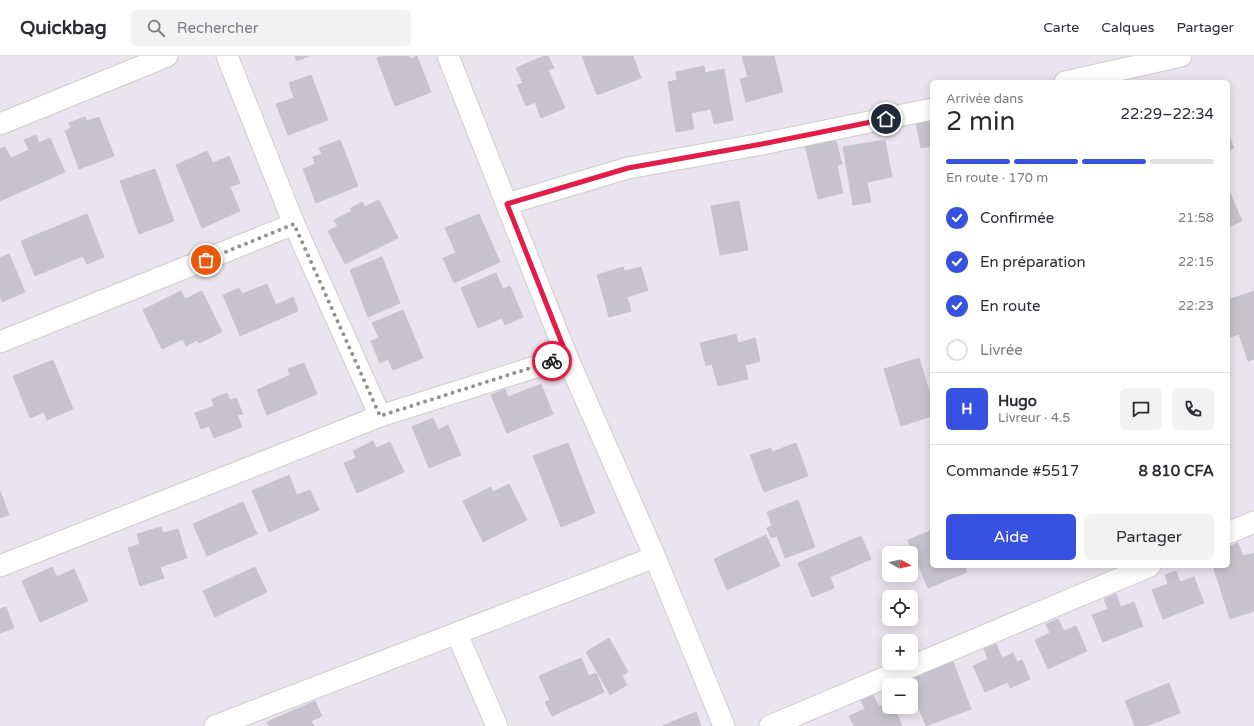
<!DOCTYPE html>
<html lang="fr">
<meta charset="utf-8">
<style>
:root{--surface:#fff;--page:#f2f2f3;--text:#2b2b33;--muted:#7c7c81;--line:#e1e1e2;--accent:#3752e1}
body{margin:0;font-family:"Varela Round",sans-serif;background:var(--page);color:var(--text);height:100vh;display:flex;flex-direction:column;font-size:15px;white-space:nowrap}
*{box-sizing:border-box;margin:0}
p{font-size:13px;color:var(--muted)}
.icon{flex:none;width:22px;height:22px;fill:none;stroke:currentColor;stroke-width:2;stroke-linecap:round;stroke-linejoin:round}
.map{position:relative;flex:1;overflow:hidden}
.side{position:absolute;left:930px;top:24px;width:300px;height:488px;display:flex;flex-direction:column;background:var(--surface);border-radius:6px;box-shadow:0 2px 10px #0003}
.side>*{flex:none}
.needle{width:26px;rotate:98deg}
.fabs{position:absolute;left:882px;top:490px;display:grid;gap:8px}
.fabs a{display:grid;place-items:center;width:36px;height:36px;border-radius:6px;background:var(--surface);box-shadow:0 2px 10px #0003;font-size:20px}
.pin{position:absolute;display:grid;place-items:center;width:34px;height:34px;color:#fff;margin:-17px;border:2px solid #fff;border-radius:50%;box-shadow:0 1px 4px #0007}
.courier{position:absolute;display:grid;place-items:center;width:40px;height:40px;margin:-20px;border:3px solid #e11d48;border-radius:50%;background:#fff;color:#222;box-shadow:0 1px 5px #0007}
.overview em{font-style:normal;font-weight:600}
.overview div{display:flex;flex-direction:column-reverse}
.overview{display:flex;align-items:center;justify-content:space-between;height:68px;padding:0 16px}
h1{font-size:26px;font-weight:600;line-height:30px}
.bar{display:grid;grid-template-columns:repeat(4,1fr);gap:6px 4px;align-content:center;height:48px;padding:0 16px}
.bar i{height:5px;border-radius:3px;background:var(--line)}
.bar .selected{background:var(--accent)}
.bar p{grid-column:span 4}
.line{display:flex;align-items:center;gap:10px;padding:0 16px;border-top:1px solid var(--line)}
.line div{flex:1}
.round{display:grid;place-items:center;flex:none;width:42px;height:42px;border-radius:6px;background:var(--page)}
ol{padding:0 16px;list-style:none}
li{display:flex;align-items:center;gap:12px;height:44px}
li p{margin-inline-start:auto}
li .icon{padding:4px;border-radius:50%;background:var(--accent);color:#fff;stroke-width:4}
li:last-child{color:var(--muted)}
li i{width:22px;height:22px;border:2px solid var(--line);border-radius:50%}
.primary-button{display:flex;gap:8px;margin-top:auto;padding:8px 16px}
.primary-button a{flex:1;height:46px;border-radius:6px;background:var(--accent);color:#fff;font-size:16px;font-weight:600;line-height:46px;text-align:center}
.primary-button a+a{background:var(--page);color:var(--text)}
header{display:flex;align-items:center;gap:24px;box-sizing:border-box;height:56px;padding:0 20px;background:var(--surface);border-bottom:1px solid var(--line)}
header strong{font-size:19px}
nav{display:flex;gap:22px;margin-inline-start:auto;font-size:14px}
.search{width:280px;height:36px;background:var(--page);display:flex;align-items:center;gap:10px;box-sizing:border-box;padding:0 14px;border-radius:6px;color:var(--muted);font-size:15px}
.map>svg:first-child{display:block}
.building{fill:#c7c3cc;stroke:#cac3d2}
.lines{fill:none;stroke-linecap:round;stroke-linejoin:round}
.minor-casing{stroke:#cccec8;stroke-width:23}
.minor{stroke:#fff;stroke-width:21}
.done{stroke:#92918f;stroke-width:4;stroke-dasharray:0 7.2}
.route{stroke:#e11d48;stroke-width:5}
</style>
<header>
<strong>Quickbag</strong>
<div class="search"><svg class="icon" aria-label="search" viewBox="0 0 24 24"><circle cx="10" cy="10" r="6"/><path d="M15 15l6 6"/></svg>Rechercher</div>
<nav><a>Carte</a><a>Calques</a><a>Partager</a></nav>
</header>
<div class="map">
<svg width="1254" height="670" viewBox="0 0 1254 670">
<rect width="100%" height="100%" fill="#eae4ee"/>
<path class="building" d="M295,0H309L297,5Z
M381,0H409L411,3L417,0L431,36L395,50L377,2Z
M544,0H548L554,12L548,14L565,52L541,62L535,46L526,50L517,29L523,27L516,12Z
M582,0H633L641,22L597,39Z
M742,0H774L783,36L746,46L740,23L748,21Z
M704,10L705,17L724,13L733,64L714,68L711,53L691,57L694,73L676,76L668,26L677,24L676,16Z
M311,19L328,64L288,79L276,48L294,42L289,27Z
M932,57V90L921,92L915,61Z
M85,61L87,65L99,61L114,100L79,113L65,75L71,72L69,67Z
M834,77L842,108L837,109L843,137L818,143L804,85Z
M1228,77L1234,92L1228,95Z
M36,79L39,87L50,82L65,116L0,145V93L5,91L11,102L29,94L24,84Z
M340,84L358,130L316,147L303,113L315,108L313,101L322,98L319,92Z
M885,84L892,121L867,126L871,146L853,149L843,91Z
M207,95L213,107L229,100L240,127L230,131L240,155L202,172L176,109Z
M155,113L174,165L139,178L120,125Z
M1230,137L1242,165L1228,171V138Z
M379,144L398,182L345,208L328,175L338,170L334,164L352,155L351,152L362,146L365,151Z
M739,145L748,194L720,199L711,150Z
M87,158L104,201L87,208L83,200L35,220L21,185Z
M479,158L500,206L454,227L443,202L456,197L445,172Z
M9,198L25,236L2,246L0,240V202Z
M382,201L400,247L368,261L350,214Z
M623,211L625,215L641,211L648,234L627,241L631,255L609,261L597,219Z
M496,217L503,233L510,230L523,261L505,269L502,262L478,272L461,232Z
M267,228L276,249L293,241L298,255L240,280L223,239L239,232L242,238Z
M181,235L185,243L202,235L222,276L199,287L197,284L186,290L183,283L162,293L143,254Z
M1254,235V303L1248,305L1239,278L1228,282V244Z
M403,254L423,302L393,314L388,303L380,307L371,285L379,282L372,267Z
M736,278L738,287L755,282L760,305L745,309L748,323L718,330L712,308L706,310L700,287Z
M919,302L932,344V360L901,370L884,313Z
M53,304L73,353L47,364L44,356L30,362L13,320Z
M304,307L317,338L267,359L257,334L290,319L288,313Z
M541,328L553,358L507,377L491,339L505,333L508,341Z
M227,337L230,344L236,342L243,358L237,359L242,371L214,382L209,370L201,373L195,357L214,350L212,343Z
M433,362L438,374L448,369L461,399L429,412L412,371Z
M373,385L376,392L390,386L404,416L357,437L344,407L356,402L353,395Z
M568,387L595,457L561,471L533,400Z
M796,387L808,420L764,436L750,399L771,392L772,396Z
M289,419L297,439L310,434L319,454L269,476L252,435Z
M509,428L527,464L483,486L463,445L491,431L493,436Z
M0,435L9,459L0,462Z
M798,444L815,491L785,502L777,480L771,482L767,472L772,470L767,456Z
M243,446L257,478L207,500L193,468Z
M161,471L163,477L178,473L187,502L160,511L164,522L140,530L128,492L140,488L137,478Z
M932,474V510H965L967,516L928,532L908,484Z
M766,479L780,510L727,534L714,503Z
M861,480L871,503L830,521L834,532L812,541L798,507Z
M1238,487L1243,500L1254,497V555L1230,563L1213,510H1228V491Z
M52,511L57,521L74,513L88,545L40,566L22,525Z
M255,511L267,536L215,561L203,535Z
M1176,515L1180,526L1194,521L1204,547L1163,563L1152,534L1168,528L1165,519Z
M1116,538L1121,551L1134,546L1143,570L1103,586L1092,559L1108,553L1104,543Z
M6,551L14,572L0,577V553Z
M1058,563L1064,575L1076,570L1087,595L1048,613L1035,584L1050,577L1046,568Z
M609,582L628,616L622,620L627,629L610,639L586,596Z
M996,588L1002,602L1013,597L1017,606L1022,604L1030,623L1010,632L1008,626L985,636L973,610L988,603L984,593Z
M581,602L589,620L596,617L604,636L552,660L545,646L550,644L539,620Z
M953,606L971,653L926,670L907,623Z
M1169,627L1180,657L1146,670H1135L1125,645Z
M873,639L879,651L889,646V651H894L902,670H854L849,660L865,653L861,644Z
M315,645L322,660L311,665L314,670H269L267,666Z
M696,656L701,670H662Z"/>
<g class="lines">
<g class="minor-casing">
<path id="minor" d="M227,0L294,168L380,360
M448,0L567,301L655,501L724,670
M1065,26L1181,0
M0,68L167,0
M507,148L628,112L762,88L932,53
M0,286L294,168
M1228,477L1254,466
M0,510L380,360L567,301
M457,578L497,670
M215,670L655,501
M770,670L1150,510"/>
</g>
<use href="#minor" class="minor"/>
</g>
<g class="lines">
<path class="done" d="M206,204L294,168L380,360L552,305"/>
<path class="route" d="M552,305L567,300L507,148L628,112L762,88L886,63"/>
</g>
</svg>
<div class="fabs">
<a><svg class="needle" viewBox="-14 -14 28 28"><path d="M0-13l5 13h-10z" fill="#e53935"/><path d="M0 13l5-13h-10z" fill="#7c7c81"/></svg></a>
<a><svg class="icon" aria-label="locate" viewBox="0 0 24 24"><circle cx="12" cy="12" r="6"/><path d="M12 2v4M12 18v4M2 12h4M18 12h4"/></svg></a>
<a>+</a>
<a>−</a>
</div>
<div class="pin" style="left:206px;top:204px;background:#ea580c"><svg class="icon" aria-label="bag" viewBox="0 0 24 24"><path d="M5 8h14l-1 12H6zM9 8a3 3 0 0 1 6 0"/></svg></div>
<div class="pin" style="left:886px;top:63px;background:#1f2937"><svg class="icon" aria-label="home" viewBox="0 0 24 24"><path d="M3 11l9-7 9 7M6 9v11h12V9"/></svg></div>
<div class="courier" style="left:552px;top:305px"><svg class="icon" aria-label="bike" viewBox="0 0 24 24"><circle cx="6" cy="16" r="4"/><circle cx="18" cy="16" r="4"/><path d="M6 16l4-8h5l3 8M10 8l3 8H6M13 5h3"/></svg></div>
<section class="side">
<div class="overview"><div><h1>2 min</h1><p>Arrivée dans</p></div><em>22:29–22:34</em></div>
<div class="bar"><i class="selected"></i><i class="selected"></i><i class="selected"></i><i></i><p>En route · 170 m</p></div>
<ol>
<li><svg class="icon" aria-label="check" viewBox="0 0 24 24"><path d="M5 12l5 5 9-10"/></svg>Confirmée<p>21:58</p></li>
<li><svg class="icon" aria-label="check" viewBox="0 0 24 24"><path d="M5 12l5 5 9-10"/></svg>En préparation<p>22:15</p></li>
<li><svg class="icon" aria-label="check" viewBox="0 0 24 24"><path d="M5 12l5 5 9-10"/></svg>En route<p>22:23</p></li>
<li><i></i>Livrée</li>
</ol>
<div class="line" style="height:72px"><b class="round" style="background:var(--accent);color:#fff">H</b><div><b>Hugo</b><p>Livreur · 4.5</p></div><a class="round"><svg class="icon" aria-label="chat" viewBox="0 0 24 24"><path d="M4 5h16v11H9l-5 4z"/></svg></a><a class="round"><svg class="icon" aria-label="phone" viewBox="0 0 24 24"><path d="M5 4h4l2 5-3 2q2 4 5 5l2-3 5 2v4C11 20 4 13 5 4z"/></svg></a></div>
<div class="line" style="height:52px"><div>Commande #5517</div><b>8 810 CFA</b></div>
<div class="primary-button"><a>Aide</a><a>Partager</a></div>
</section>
</div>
